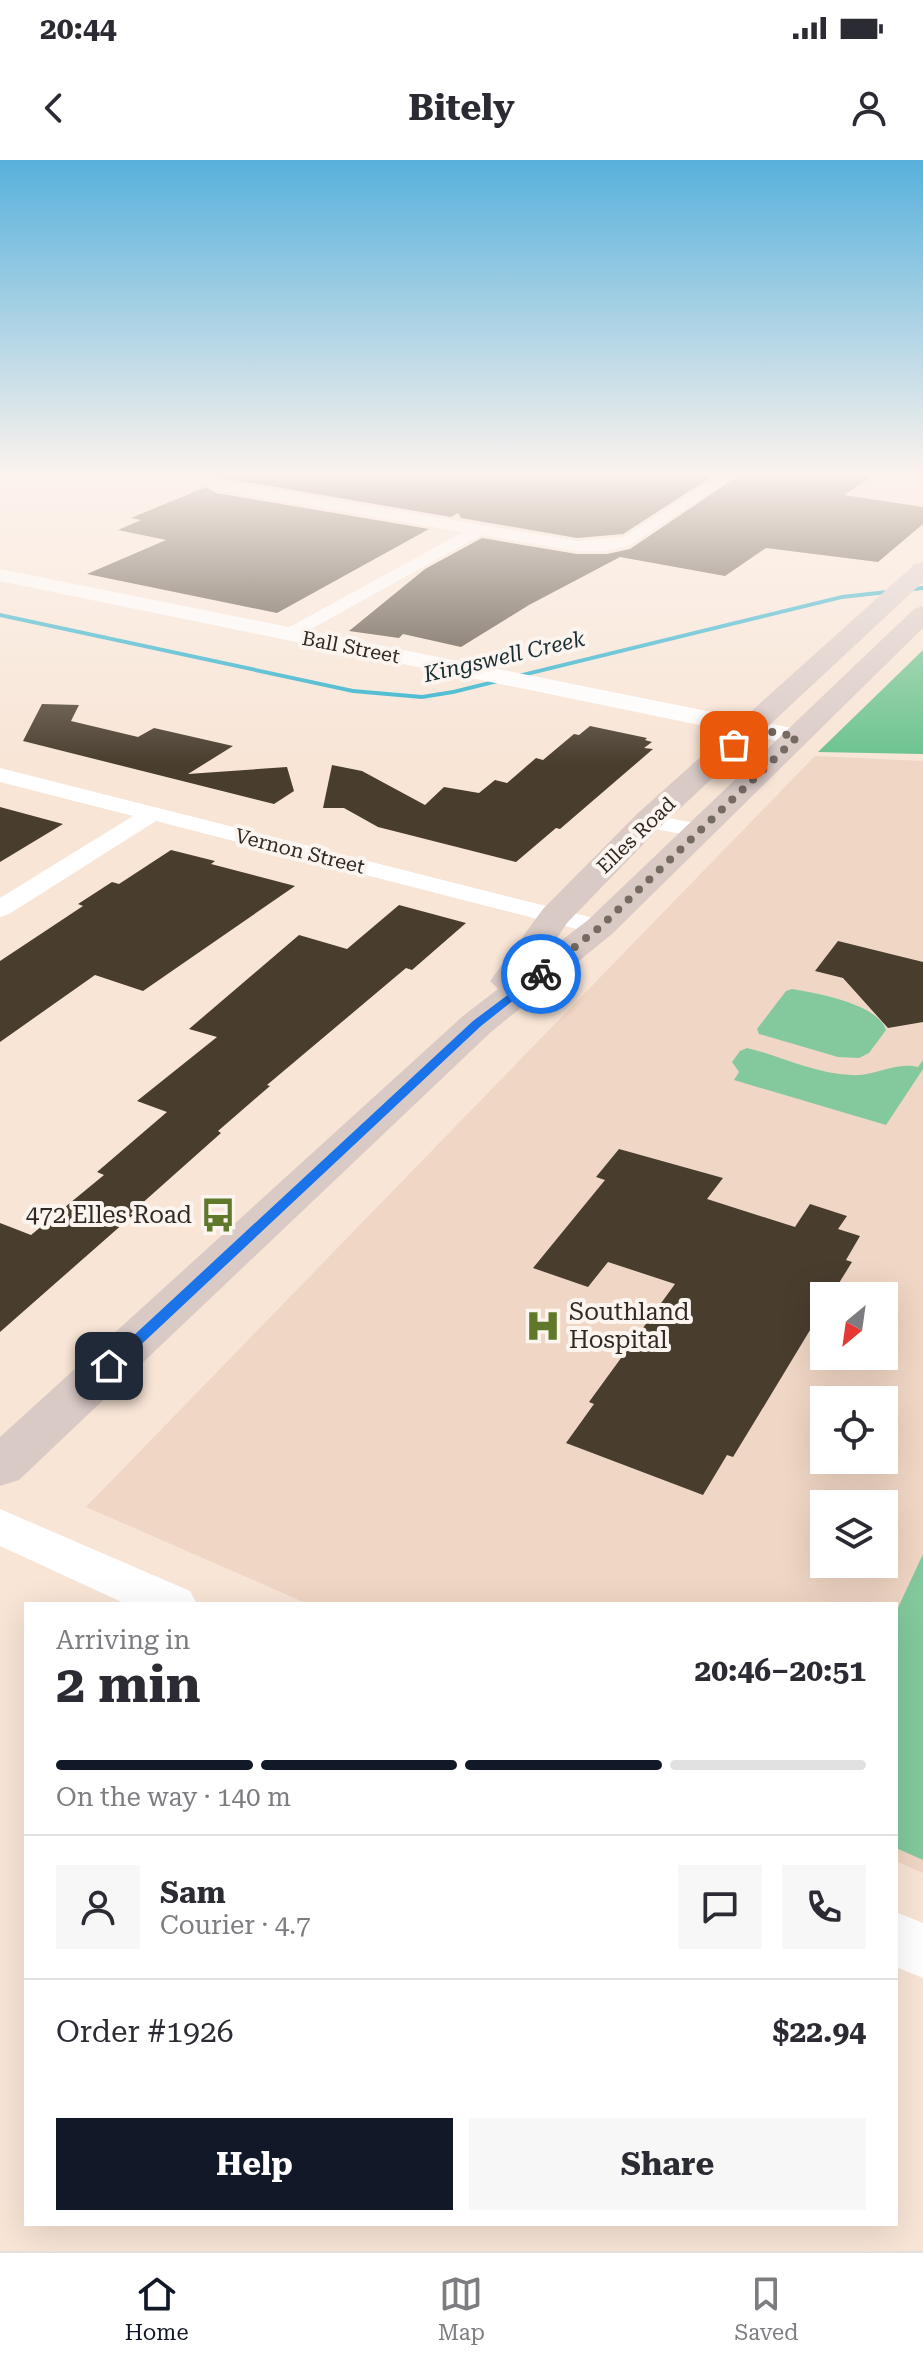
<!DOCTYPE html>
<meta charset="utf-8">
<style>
:root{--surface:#fff;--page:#f7f7f7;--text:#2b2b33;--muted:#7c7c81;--line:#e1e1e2;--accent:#111827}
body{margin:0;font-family:"Roboto Serif",serif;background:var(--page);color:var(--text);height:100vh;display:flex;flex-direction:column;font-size:30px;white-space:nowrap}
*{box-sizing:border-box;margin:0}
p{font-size:26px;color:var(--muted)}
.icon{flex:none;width:44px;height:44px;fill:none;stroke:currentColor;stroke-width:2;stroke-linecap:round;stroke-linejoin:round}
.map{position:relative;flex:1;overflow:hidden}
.details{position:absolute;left:24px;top:1442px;width:874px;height:624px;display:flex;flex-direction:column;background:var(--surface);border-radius:0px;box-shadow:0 8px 32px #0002}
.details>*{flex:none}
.needle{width:52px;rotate:209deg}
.fabs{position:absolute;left:810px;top:1122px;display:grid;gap:16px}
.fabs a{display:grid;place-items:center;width:88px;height:88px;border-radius:0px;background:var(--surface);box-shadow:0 8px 32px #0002;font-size:40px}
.pin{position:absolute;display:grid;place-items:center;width:68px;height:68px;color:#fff;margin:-34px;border-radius:16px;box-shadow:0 4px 12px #0006}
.courier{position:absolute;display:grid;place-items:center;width:80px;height:80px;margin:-40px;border:6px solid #1a73e8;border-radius:50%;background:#fff;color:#222;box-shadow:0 2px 10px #0007}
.overview em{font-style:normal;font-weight:700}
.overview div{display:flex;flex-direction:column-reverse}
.overview{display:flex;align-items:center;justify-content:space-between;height:136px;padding:0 32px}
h1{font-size:52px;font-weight:700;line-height:60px}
.bar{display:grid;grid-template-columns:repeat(4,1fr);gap:12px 8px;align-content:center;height:96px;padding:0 32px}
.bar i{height:10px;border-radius:6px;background:var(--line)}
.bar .on{background:var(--accent)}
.bar p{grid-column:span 4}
.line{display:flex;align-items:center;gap:20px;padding:0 32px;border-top:2px solid var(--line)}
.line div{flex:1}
.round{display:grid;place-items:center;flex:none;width:84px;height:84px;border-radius:0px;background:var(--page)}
.action{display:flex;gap:16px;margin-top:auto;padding:16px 32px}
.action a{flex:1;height:92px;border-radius:0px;background:var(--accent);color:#fff;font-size:32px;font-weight:700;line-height:92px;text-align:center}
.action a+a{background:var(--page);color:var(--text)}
.status{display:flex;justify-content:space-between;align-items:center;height:56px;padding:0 40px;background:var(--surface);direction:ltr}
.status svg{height:22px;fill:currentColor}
header{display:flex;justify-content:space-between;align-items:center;height:104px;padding:0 32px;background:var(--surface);font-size:36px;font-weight:700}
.menu{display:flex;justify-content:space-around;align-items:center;height:112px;border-top:2px solid var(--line);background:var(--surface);font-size:22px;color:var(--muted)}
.menu a{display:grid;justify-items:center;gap:4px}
.menu .on{color:var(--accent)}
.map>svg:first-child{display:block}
.built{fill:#f0d6c4;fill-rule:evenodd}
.green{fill:#83c99d}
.forest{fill:#68c28c}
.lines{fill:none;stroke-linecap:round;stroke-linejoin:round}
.stream{fill:#1eadcb;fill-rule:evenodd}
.building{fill:#493d2e}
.minor{fill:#fff;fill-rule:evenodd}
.tertiary{fill:#fff;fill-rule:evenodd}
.secondary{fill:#d9cac6;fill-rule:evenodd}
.route{fill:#1a73e8}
.done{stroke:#766b62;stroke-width:8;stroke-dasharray:0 14.4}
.labels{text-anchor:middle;stroke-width:8;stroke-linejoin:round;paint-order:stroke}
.far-street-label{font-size:20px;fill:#302923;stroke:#fcf5ef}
.far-water-label{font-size:22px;font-style:italic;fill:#182e34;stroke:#fcf5ef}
.poi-label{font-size:24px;fill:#302923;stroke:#fcf5ef;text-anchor:end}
</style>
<div class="status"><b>20:44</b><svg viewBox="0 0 49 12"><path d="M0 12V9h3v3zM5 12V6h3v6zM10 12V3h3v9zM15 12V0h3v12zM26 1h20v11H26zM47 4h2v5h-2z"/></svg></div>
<header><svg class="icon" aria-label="back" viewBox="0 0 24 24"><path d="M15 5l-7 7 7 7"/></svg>Bitely<svg class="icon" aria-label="person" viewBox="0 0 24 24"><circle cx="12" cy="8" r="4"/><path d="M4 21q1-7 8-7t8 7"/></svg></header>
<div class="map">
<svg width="923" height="2091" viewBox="0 0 923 2091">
<rect width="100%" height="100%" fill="#f8e5d6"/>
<path class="built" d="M815,596L923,601V1713L896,1701V1444H308L86,1347ZM824,1136H884V1196H824ZM824,1240H884V1300H824ZM824,1344H884V1404H824Z"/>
<path class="green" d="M792,829C817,833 878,844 886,870L869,893L859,898L838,897L759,874L757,869L786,831Z
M747,888C781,896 815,914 851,915C874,917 895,901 918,907L923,900V909L886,965L734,920L739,912L732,902L740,891Z
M923,1394V1700L896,1688V1452Z"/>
<path class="forest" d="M923,490V594L818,592Z"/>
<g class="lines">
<path class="stream" d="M923,426V430L842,439L453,534L422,539L353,533L0,457V453L353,529L422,535L453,530L842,435Z"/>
</g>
<path class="building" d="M218,312H719L623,374L577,378L461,358L458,353L451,357L217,317Z
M744,312H879L844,335L923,347V364L878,402L766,388L725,416L620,397L529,445L461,487L403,474L399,478L349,471L425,409L482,378L577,394H607L630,389Z
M206,327L216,333L429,369L277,453L87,414L166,380L118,370L141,360L131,358Z
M42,544L79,545L71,561L138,577L154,568L233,586L188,614L287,607L294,631L274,644L23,581Z
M590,566L647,578L645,580L652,582L644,588L653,589L560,669L556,668L516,702L378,667L344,648H323L332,605L362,611L425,645L444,627L479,633L495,620L507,623L536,598L543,600L574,574L579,575Z
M0,647L63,664L0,702Z
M171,690L215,701L211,704L295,726L143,831L95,815L0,882V801L83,746L78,744L112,722L119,724Z
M399,745L466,763L412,810L406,808L267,925L270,926L218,971L221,973L130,1054L133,1055L0,1172V1063L31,1075L104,1015L97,1012L167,952L137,941L217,877L189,869L299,775L347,789Z
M838,781L923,802V862L888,868L843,818L815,811Z
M619,989L723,1018L707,1039L795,1067L810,1044L847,1056L838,1069L860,1076L846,1100L852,1102L831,1136H824V1147L758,1256L733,1297L727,1295L703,1335L566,1283L594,1244L589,1242L675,1124L608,1102L588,1127L533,1108L605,1020L596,1017Z"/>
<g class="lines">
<path class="minor" d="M724,312H741L629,386L606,391H577L481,375L291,480L284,478L282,474L284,470L463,372L216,330L208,325L216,320L577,381L624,377Z
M0,608L609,762L613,767L609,772L600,775L156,661L9,754L0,757V738L133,656L0,622Z
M648,654L710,666L714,671L710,676L702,678L640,666L636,661L640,656Z"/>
<path class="tertiary" d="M0,409L797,569L806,572L810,577L806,582L797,585L0,421Z
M0,1349L190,1431L197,1444H126L0,1386Z
M896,1752L923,1763V1818L896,1807Z"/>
<path class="secondary" d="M923,402V422L659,668L567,763L549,790L588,760L914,449L923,446V468L612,774L491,872L19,1320L0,1326V1277L463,856L498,829L490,821L543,749L637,654L915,404Z"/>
</g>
<linearGradient id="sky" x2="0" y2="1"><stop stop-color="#57b1dc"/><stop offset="0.52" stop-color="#fcf3ed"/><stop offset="1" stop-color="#fcf3ed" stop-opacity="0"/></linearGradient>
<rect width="923" height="604" fill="url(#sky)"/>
<path class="route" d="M541,810L546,814L544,816L481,866L114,1210H104V1203L473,861Z"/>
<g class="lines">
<path class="done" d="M541,814L600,767L797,577L753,568L734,585"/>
</g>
<defs>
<g id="bus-bare" transform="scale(2.76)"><path d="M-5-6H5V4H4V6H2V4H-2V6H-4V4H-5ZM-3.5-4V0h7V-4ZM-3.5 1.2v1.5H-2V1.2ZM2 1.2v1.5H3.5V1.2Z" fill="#5f782a" stroke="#fcf5ef" stroke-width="2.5" paint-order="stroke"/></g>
<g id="hospital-bare" transform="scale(2.76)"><path d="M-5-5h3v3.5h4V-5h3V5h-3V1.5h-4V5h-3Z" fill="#5f782a" stroke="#fcf5ef" stroke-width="2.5" paint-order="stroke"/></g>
</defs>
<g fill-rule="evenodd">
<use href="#bus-bare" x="218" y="1055"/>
<use href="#hospital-bare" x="543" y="1166"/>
</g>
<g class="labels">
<g class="far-street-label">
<text transform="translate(351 487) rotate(11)" y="7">Ball Street</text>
<text transform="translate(636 675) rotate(-44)" y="7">Elles Road</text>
<text transform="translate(300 691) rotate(14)" y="7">Vernon Street</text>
</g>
<g class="far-water-label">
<text transform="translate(504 496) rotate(-13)" y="8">Kingswell Creek</text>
</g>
<g class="poi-label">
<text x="192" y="1063">472 Elles Road</text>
<text x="569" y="1160" text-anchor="start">Southland<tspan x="569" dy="28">Hospital</tspan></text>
</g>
</g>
</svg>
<div class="fabs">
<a><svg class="needle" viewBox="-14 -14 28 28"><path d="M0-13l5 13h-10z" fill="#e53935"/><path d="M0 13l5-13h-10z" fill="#7c7c81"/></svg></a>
<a><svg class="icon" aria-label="locate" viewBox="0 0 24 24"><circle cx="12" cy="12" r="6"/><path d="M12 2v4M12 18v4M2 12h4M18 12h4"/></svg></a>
<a><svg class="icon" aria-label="layers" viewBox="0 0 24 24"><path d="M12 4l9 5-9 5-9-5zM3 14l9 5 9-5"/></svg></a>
</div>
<div class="pin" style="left:734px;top:585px;background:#ea580c"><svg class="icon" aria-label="bag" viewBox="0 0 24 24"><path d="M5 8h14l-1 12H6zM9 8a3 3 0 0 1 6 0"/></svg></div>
<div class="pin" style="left:109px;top:1206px;background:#1f2937"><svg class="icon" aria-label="home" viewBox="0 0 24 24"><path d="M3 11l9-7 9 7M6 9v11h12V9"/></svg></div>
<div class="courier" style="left:541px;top:814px"><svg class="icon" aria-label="bike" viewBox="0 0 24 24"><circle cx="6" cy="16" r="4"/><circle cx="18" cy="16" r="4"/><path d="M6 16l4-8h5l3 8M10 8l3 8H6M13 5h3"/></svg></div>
<section class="details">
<div class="overview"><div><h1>2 min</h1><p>Arriving in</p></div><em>20:46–20:51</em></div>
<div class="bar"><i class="on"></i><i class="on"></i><i class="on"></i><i></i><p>On the way · 140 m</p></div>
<div class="line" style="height:144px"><a class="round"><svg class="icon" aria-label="person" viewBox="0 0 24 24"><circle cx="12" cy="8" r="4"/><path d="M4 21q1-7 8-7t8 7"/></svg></a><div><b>Sam</b><p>Courier · 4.7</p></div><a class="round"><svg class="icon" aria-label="chat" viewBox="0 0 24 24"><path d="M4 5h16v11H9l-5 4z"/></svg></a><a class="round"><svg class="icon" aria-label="phone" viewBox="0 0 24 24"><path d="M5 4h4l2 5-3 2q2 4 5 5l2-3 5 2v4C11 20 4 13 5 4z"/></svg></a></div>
<div class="line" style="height:104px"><div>Order #1926</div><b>$22.94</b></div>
<div class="action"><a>Help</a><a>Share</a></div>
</section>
</div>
<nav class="menu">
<a class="on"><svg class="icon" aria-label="home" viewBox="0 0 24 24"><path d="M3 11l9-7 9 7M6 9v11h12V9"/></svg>Home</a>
<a><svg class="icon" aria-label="map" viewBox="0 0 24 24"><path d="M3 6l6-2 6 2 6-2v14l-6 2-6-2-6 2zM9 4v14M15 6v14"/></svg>Map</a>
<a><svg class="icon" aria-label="saved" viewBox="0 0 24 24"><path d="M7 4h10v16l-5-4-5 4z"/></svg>Saved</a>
</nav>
